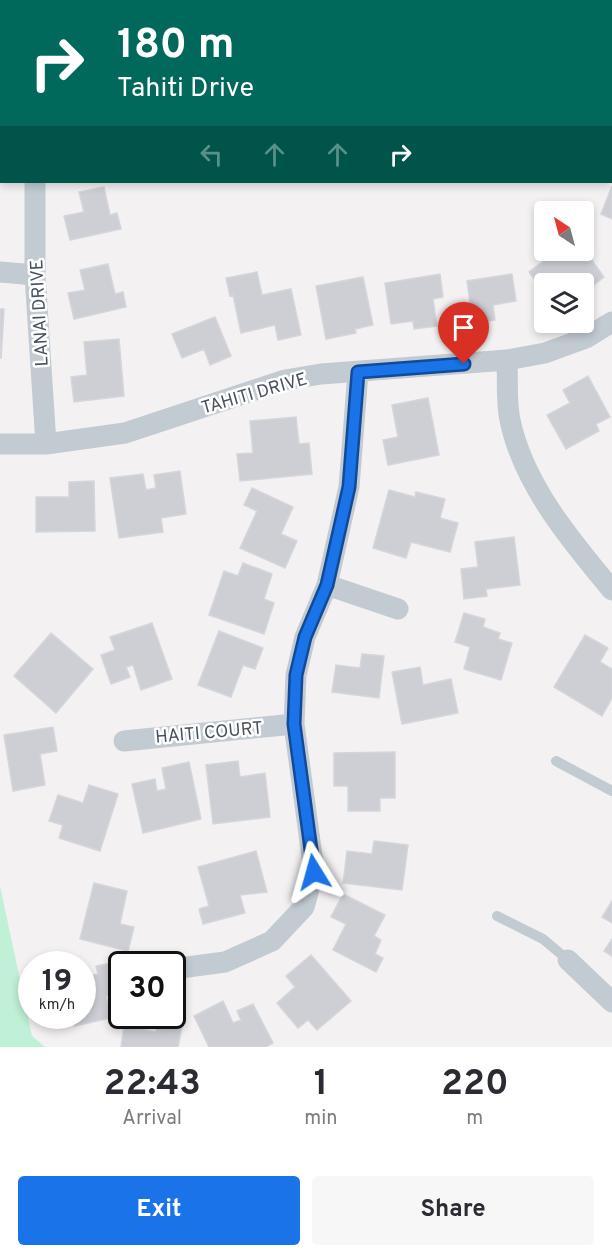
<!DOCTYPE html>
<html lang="en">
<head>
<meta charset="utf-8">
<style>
	body { margin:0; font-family:Overpass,sans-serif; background:#f7f7f7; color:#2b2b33; height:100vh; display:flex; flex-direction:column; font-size:22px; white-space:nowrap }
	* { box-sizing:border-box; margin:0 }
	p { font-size:20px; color:#7c7c81 }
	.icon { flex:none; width:33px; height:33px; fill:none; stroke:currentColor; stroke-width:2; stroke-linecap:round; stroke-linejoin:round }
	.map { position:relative; height:1047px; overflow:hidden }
	.details { display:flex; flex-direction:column; background:#fff; flex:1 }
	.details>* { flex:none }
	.hud { position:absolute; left:0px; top:0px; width:612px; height:183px; box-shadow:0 3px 9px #0003; background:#00695c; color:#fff; overflow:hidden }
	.needle { width:39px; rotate:324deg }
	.buttons { position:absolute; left:534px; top:201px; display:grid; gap:12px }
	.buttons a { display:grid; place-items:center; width:60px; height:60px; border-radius:6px; background:#fff; box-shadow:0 3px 9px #0003; font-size:30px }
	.speed { position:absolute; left:18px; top:951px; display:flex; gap:12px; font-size:30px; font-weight:700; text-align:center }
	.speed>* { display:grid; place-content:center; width:78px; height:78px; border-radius:50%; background:#fff; box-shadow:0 3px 9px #0003; line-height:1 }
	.speed small { font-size:15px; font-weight:400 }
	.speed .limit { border:3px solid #111; border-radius:9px; background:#fff; color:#111 }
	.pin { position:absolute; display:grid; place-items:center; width:51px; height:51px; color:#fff; margin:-62px -26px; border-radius:50% 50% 50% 0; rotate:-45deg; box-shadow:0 0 6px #0007 }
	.pin .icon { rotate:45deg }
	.me { position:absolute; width:66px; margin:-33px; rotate:352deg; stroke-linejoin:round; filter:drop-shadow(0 0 4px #0008) }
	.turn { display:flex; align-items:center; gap:21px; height:126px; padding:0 18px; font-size:27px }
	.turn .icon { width:78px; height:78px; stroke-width:2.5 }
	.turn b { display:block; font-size:42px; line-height:51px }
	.lanes { display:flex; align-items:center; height:57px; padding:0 18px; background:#0003; justify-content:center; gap:30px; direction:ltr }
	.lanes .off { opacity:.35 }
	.eta { display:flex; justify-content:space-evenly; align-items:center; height:102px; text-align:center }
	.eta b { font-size:36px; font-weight:700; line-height:42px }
	.action { display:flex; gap:12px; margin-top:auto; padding:12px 18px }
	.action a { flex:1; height:69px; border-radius:6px; background:#1a73e8; color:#fff; font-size:24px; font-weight:700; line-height:69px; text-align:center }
	.action a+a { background:#f7f7f7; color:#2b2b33 }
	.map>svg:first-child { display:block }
	.green { fill:#c0f0d6 }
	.building { fill:#cdcfd5; stroke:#d5d6dc; stroke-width:1.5 }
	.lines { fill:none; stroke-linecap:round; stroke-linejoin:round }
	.service { stroke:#c2cad2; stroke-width:10 }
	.minor { stroke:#c2cad2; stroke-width:21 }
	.route-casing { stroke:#114b97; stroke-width:15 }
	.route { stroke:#1a73e8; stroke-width:10 }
	.labels { text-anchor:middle; stroke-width:5; stroke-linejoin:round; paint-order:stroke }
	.street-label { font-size:18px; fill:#48525e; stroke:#fff }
</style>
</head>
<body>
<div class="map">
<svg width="612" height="1047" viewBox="0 0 612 1047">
	<rect width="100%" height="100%" fill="#f3f1f1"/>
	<path class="green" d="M0,886l32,150 13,11h-45z"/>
	<path class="building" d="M2,10v45l-2,2v-45z
		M612,10v55l-2,-54z
		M612,186v33l-11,-5z
		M104,187l6,28 7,-2 4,16 -51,11 -6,-24 20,-4 -5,-20z
		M584,249l20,28 -18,14 -2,-7 -8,-5 -7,5h-25v9l-15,-21 29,-22z
		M108,264l7,30 8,-2 3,15 -52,12 -6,-26 17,-3 -5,-20z
		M257,272l5,23 29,-6 10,46 -23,5 -3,-15 -34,8 -8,-38 -3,1 -4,-18z
		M440,274l3,23 -10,2 4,27 -23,3 -1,-8 -22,3 -6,-41z
		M512,274l4,27 -23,4 2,15 -22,4 -6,-43z
		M363,277l10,48 -18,4 1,4 -30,6 -10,-53z
		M0,309h4l-3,49h-1z
		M215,317l16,39 -21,9 -6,-16 -22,9 -10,-24z
		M119,339l5,57 -50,6 -3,-25 16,-2 -3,-33z
		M588,376l22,41 -14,7 3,7 -33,18 -19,-34 23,-12 -7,-13z
		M428,398l11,57 -51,10 -5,-25 15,-3 -6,-32z
		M296,417l3,27 10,-1 3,31 -72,7 -3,-27 16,-1 -3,-32z
		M180,471l6,43 -25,4 2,14 -44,6 -9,-60 33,-4 3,16 10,-2 -2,-13z
		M94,481l1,50 -59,1v-35h33v-15z
		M252,488l41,19 -12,27 16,7 -12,27 -45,-20 17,-37 -13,-6z
		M389,490l26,7 1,-5 29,7 -5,19 18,5 -8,29 -39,-10 -5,16 -33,-10z
		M514,537l6,48 -34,4 1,7 -23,3 -3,-30 17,-2 -3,-25z
		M243,563l29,11 -8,25 10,4 -10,31 -55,-19 15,-44 14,5z
		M464,613l21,6 -2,8 17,6 -2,6 14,4 -11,37 -37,-11 6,-22 -15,-5z
		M152,623l20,56 -31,11 -8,-25 -7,2 4,10 -19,7 -10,-29 14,-5 -5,-13z
		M219,631l44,17 -8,21 -12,-4 -12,32 -33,-12z
		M51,633l42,36 -37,44 -42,-37z
		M585,635l23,13 -8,14 12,7v29l-10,18 -48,-29z
		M362,654l22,2 -5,42 -47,-6 4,-27 24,3z
		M420,667l3,18 28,-6 7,34 -56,11 -10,-52z
		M53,727l4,24 -17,3 5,31 -32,6 -9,-56z
		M395,752v46h-15v13h-32v-25h-14v-33z
		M238,761l2,16 25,-4 5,44 -57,7 -7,-59z
		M189,762l12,57 -58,14 -11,-49 23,-5 2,12 9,-2 -4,-21z
		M89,785l29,9 -18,57 -41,-13 4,-13 -14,-4 9,-26 25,8z
		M374,841l34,4 -6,45 -59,-7 4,-32 25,3z
		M256,851l11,41 -27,3 5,18 -42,11 -4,-15 10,-3 -11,-39z
		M94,883l33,8 -7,33 14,3 -6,24 -48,-12z
		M343,894l42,21 -11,21 7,4 -6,14 8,4 -7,14 -43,-22 13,-26 -15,-7z
		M612,901v22l-10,-6z
		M612,939v17l-8,-5z
		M311,955l40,46 -34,29 -9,-10 -10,8 -21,-25 18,-16 -9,-11z
		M117,962l5,30 -16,4 5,22 -37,8 -2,-10h10v-39l16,-3 -2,-8z
		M223,1001l10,22 8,-3 -4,-9 16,-7 20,39 -7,4h-57l-15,-31z
		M159,1017l24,4 -5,26h-57l3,-21 32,6z"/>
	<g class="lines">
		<path class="service" d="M556,761l56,30
			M497,916l46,23 25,21"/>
		<path class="minor" d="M228,0l5,2
			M139,2l3,-2
			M35,182v93l11,169
			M0,272l35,3
			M507,360c1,20 -1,42 3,60 13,64 61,121 102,170
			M0,444h46l79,-11 160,-53 36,-6 186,-14 38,-7 41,-15 26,-16
			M327,585l71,24
			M124,741l170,-17
			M568,960l44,42
			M180,968l45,-6 47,-21 32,-34 10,-36 -20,-147 2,-49 9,-38 22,-52 22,-98 9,-115"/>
	</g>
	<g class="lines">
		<g class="route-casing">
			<path id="route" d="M314,872l-20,-148 2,-49 9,-38 22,-52 22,-98 9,-115 106,-8"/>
		</g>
		<use href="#route" class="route"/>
	</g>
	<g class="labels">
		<g class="street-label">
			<text transform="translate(39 313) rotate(-93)" y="6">LANAI DRIVE</text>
			<text transform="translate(254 393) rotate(-16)" y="6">TAHITI DRIVE</text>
			<text transform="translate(209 732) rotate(-5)" y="6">HAITI COURT</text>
		</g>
	</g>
</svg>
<div class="buttons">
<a><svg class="needle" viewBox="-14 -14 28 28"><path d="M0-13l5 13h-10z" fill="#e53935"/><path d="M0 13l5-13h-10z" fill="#7c7c81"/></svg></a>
<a><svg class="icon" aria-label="layers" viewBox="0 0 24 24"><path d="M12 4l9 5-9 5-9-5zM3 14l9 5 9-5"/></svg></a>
</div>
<div class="speed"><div>19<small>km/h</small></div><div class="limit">30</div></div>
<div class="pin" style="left:464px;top:364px;background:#d93025"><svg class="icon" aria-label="arrive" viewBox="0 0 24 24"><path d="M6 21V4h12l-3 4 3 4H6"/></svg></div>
<svg class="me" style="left:314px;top:872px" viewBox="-20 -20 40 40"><path d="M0-17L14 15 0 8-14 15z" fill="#1a73e8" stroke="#fff" stroke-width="4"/></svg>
<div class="hud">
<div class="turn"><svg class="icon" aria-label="right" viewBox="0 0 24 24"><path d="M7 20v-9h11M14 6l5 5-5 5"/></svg><div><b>180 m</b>Tahiti Drive</div></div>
<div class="lanes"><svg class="icon off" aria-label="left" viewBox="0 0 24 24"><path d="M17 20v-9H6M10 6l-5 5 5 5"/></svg><svg class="icon off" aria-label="ahead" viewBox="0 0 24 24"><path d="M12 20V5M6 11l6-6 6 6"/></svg><svg class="icon off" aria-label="ahead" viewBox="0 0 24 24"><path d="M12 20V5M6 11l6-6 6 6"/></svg><svg class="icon" aria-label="right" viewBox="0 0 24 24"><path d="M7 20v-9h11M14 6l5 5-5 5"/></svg></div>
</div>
</div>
<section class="details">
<div class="eta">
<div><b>22:43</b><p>Arrival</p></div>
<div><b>1</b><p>min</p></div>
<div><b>220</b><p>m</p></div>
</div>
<div class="action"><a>Exit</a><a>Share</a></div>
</section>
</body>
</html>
